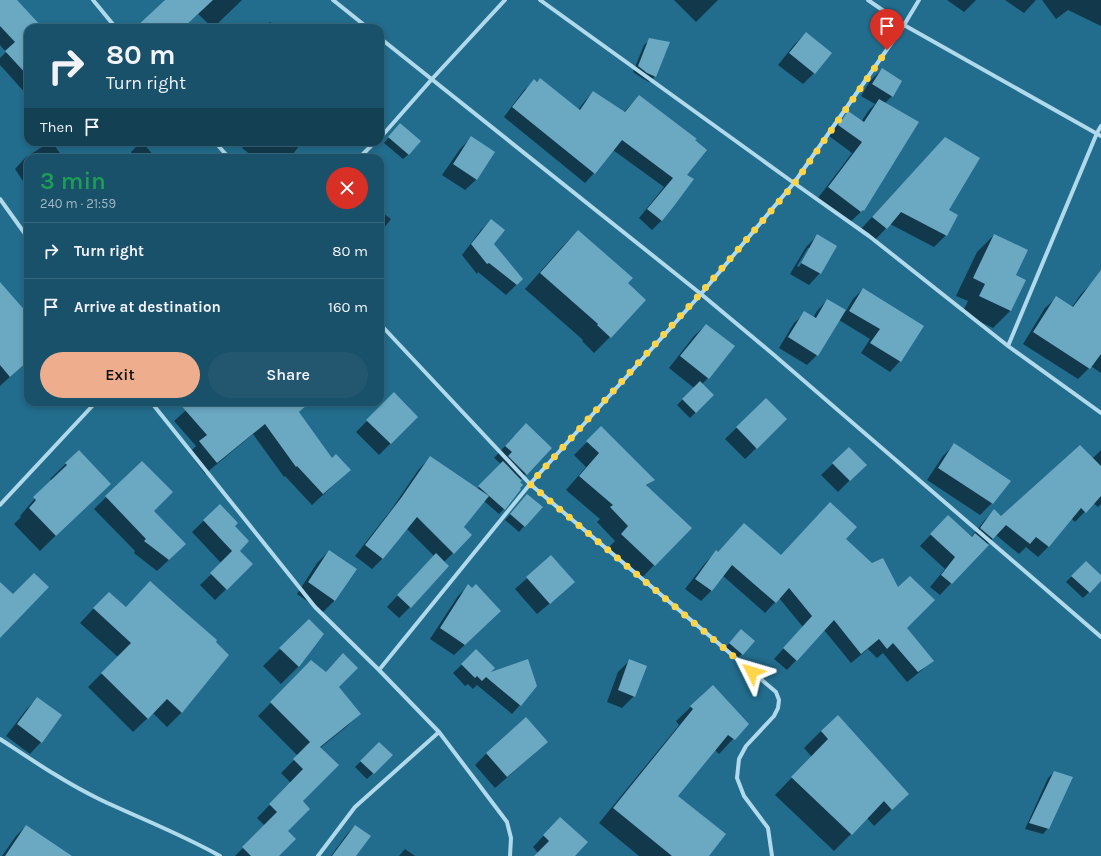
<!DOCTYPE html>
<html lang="en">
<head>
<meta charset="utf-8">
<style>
	body { margin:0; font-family:Karla,sans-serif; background:#235770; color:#f1f3f6; height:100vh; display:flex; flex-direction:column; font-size:15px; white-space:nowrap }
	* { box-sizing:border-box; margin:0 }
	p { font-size:13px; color:#9fb5c1 }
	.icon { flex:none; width:22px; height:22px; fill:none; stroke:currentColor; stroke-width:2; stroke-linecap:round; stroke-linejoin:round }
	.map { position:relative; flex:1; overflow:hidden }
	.panel { position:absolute; left:24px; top:154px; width:360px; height:252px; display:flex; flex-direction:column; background:#1a516a; border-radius:12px; box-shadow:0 2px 6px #0003,0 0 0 1px #38687e }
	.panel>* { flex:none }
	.guide { position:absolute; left:24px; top:24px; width:360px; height:122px; border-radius:12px; box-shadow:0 2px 6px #0003,0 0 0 1px #38687e; background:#1a516a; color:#f1f3f6; overflow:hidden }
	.pin { position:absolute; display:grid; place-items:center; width:34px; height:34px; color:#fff; margin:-41px -17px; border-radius:50% 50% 50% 0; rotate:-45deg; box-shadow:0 0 4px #0007 }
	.pin .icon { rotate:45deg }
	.me { position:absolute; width:44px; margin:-22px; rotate:310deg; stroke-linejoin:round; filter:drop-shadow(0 0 3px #0008) }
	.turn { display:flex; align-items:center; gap:14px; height:84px; padding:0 16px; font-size:18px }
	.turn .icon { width:52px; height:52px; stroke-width:2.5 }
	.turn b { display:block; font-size:28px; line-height:34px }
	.then { display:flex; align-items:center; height:38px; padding:0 16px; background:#0003; gap:8px; font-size:15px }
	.round { display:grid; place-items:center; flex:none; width:42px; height:42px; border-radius:21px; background:#235770 }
	.head { display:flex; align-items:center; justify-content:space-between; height:68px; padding:0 16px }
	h1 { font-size:24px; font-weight:600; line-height:30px; color:#1e9e55 }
	.button { display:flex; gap:8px; margin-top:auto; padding:8px 16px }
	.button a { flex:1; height:46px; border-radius:24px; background:#eead8d; color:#111; font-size:16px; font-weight:600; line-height:46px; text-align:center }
	.button a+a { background:#235770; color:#f1f3f6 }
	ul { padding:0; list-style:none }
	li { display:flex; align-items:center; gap:12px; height:56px; padding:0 16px; border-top:1px solid #38687e }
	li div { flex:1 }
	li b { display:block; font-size:15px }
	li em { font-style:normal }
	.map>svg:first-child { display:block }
	.shadow { fill:#0007; fill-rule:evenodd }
	.building { fill:#6ba8c2 }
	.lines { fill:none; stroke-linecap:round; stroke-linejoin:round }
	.street { stroke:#b0daeb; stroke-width:4 }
	.route { stroke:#ffd54a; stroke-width:7; stroke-dasharray:0 12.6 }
</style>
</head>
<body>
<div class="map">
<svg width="1101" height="856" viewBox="0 0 1101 856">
	<rect width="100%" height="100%" fill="#226c8d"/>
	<path class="shadow" d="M0,0h16l26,28h-14v68l-28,-31v-7l6,-6 -6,-7z
		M164,0h78l-29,28 -15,-14 -16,14h-45l28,-27z
		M674,0h44l-22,22z
		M947,0h29l-12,12z
		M1005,0h31l-12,13z
		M1042,0h59v26l-33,-16 -12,9z
		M270,22l9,6h-15z
		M806,33l8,40 -11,11 -25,-19 16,-20z
		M650,40l5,36 -6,6 -7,-4 -9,-6 11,-27z
		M882,69l10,27 -7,7 32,19 -54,88 -13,12 -32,-24 34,-45 -23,-17 9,-13 10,-11 13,10 8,-12 6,-6 -14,-8 9,-15z
		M540,79l38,31 6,-8 9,-10 30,21 16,-17 47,79 -24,45 -10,10 -13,-12 25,-31 -51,-37 -19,23 -9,10 -81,-66 20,-27 10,-9 2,1z
		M28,98v7l-3,-4z
		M395,130l14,24 -6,5 -19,-16z
		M471,138l6,41 -12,11 -23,-15 18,-26z
		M945,138l3,73 -2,24 -12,12 -44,-23 -15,16 -14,-11z
		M50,142h2l10,14 -2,2h-32v24l-3,2 -10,-15 11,-12z
		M141,142h1l14,16h-23l-2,-6z
		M247,142h55l-12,16h-35l-13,-10z
		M380,211l11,8 -11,14z
		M491,220l1,24 30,35 -16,16 -28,-23 -1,2 -15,-19 19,-25z
		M578,231l49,52 -17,54 -16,16 -12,-12 1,-1 -58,-51 37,-42z
		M994,235l21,40 10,5 -15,31 -17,17 -31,-15 6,-12 -12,-5 21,-44z
		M817,236l3,37 -11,12 -19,-11 16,-27zM808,248h3l-12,19 -2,-1z
		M28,240v7l-3,-4z
		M1092,283l9,7v83l-10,-7 -13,13 -55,-35 22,-36 11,-10 16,9 9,-13z
		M0,284l28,39v37l-28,26z
		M863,289l37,72 -10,11 -29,-19 9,-14 -31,-19 -22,35 -10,10 -28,-17 15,-25 11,-10 8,5 4,-7 10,-11 19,11 7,-12z
		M706,325l2,53 -6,6 11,11 -23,23 -13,-13 17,-17 -25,-20 25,-32z
		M394,394l23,23 -38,38 -23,-23z
		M766,399l20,20 -41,40 -20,-20z
		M195,402h116l-13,11 34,46 18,11 -38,35 -27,-29 -1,1 -31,-43 -48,40 -16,-21 7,-7 -22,-25z
		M601,428l52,52 -7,6 8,79 -13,14 -33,-31 7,-7 -18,-19 3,-3 -34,-29 20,-23 -12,-12z
		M514,436l37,12 -31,32 -16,29 -5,5 -15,-13 -22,26 9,8 -27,27 -34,45 -11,11 -12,-11 47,-51 -28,-28 -23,30 -11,11 -17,-13 36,-46 28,-41 11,-11 47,31 24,-25 -7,-6z
		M954,445l38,58 -12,12 -53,-35 16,-24z
		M849,448l16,17 -27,27 -17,-17z
		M1101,450v54l-3,3 -5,-4 -18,19 -4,-4 -23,29 -10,10 -12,-10 -7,7 -23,-19 -56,60 -10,-8 15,-18 -25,-23 17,-18 34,9 13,-16 10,-10 7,6 91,-58z
		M79,451l14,48 -53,52 -26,-27 7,-7 -1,-1 17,-20 15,-15 -2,-2z
		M142,462l11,49 20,45 -16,15 -23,-18 1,-2 -41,-42z
		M527,495l14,12 -22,25 -14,-12z
		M220,505l13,22 6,24 13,13 -37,36 -15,-15 22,-21 -30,-32z
		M845,539l61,89 26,32 -10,10 -15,12 -24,-29 -6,5 -9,-9 -17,14 -27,-33 -37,40 -13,-11 29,-32 -24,-29 -14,15 -43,-38 -11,16 -10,10 -16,-12 21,-27 10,-10 2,1 63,3z
		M329,551l6,49 -12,12 -26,-18 20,-31z
		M551,557l11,36 -25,21 -22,-25z
		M1086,562l15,14v4l-18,18 -17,-16z
		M468,586l22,35 -36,34 -24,-16 28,-43z
		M95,607l30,1 90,34 13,13 -47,58 -14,14 -14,-14 -20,19 -45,-45 30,-30 -38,-34z
		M309,620l14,14 -25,33 -17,17 -18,-18z
		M736,636l18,5 -18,19 -12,-11z
		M476,651l12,23 32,31 -8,9 -35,-29 -4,4 -5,-5 -3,2 -12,-13z
		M630,660l4,36 -12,12 -15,-6 11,-30z
		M311,662l14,11 13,14 22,27 -14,13 -26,21 -19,53 -15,30 -8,25h-43l30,-30 -8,-8 34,-35 -10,-10 17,-17 -40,-40z
		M713,686l34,38 -28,30 -4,-4 -39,47 32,59h-69l-40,-33 80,-98 -3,-4z
		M37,698l4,44 -11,12 -24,-18 20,-26z
		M821,731l87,63 -34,32 -7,-8 -33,33 -59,-56 37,-38 -8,-9z
		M379,743l13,12 -25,24 -12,-12z
		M487,753h48l-40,35 -20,-23z
		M1054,772l-6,56 -5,6 -18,-5 23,-51z
		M26,826l13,30h-37l14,-20z
		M355,826v30h-24l16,-22z
		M549,830l25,26h-39l3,-3 -5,-6z
		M405,849l10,7h-16z"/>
	<path class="building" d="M0,0h17l26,28h-15v48l-23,-25 10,-9 -15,-16z
		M165,0h48l-30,28h-48z
		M806,32l26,21 -17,21 -26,-21z
		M649,38l21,4 -14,35 -9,-4 -9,-7z
		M882,68l20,13 -9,16 -21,-13z
		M540,78l40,32 13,-19 32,21 14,-17 58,44 -2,1 12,10 -20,25 7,4 -20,27 -12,15 -15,-12 26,-31 -51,-38 -27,34 -83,-67 22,-28 3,3z
		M879,99l40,23 -55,89 -1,-1 -2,2 -33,-25 34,-45 -24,-17 10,-14 16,11z
		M400,123l21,18 -12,14 -21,-18z
		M471,136l24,16 -18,28 -24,-16z
		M945,137l35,21 -31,52 9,5 -11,21 -46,-24 -14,17 -15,-12z
		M491,219l14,11 -11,14 29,35 -6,6 -28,-22 -2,1 -16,-20z
		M578,230l55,48 -5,5 18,17 -35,38 -14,-13 1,-1 -58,-51z
		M817,234l20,12 -16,28 -20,-11z
		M994,234l34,16 -12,25 10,5 -15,31 -32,-15 6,-12 -12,-6z
		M1101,270v84l-11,15 -57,-37 23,-36 17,11z
		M0,282l28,32v47l-18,16 -10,-12z
		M863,288l61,38 -23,36 -31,-19 10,-14 -31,-18z
		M827,299l19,11 -28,46 -30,-19 16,-26 12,7z
		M706,324l29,22 -26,33 -29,-23z
		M700,381l14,14 -18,18 -14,-14z
		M394,392l24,25 -27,27 -25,-24z
		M766,398l21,21 -30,30 -21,-22z
		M178,402h133l-12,10 33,46 4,-4 15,16 -28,24 -26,-28 -1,1 -31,-43 -48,39 -18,-22 8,-6z
		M526,423l26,25 -25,27 -19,-19 4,-4 -7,-6z
		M601,426l54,54 -9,5 46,43 -37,38 -34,-32 7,-8 -18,-19 3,-2 -34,-29 20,-23 -13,-12z
		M954,443l57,38 -18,23 -55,-36z
		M1080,445l21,21v30l-15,17 -5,-5 -32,39 -13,-10 -6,7 -24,-19 -13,14 -13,-11 14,-19 7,7z
		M849,447l18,18 -17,16 -18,-18z
		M79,450l32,34 -55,52 -27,-28 7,-8 -3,-3 34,-32 -2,-2z
		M430,456l59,40 -25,31 8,8 -18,19 -37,-37 -34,42 -18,-14 36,-47z
		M142,461l31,31 -19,19 32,33 -17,16 -25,-19 2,-2 -41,-43z
		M503,461l19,20 -2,1 3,3 -3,3 1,1 -16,21 -27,-24z
		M527,494l16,13 -18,20 -15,-13z
		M830,502l27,25 -11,12 26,24 11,-5 15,29 12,-11 25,24 -28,28 27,33 -16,11 -25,-29 -6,6 -8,-10 -18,15 -27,-34 -37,41 -14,-13 29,-32 -23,-28 -13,15 -44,-38 -20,26 -17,-12 21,-29 2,2 26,-29 37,32z
		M220,504l18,19 -3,3 14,15 -9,10 13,13 -26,26 -17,-17 22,-22 -29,-31z
		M948,515l24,22 3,-4 14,12 -37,39 -11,-9 14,-18 -25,-23z
		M329,550l28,19 -22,32 -27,-19z
		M436,553l13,13 -38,42 -14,-13z
		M551,555l24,27 -25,22 -24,-27z
		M1086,561l15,14v6l-11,12 -19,-17z
		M34,573l15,14 -49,51v-56l13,12z
		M150,581l29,26 38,33 -1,2 13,13 -47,58 -15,-14 -19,20 -47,-46 30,-30 -38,-35 16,-16 17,15z
		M468,584l4,4 4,-4 25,27 -36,34 -25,-17z
		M309,619l15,15 -25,33 -20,-19z
		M741,629l14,12 -12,14 -14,-12z
		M476,649l19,19 -4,4 37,-13 9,27 -16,20 -35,-29 -4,4 -5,-5 -2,2 -14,-14z
		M343,653l15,15 -19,19 22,27 -41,33 19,18 -36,36 7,8 -22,22 8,8 -17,17h-28l-9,-9 35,-35 -8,-8 34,-35 -10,-10 17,-17 -40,-40 41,-42 15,12z
		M629,659l18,7 -12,31 -17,-7z
		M713,685l36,39 -14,16 -7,-5 -50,61 48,38 -17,22h-37l-59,-48 80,-99 -3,-3z
		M37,697l25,18 -20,28 -25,-19z
		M838,715l71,79 -17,16 -8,-9 -32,34 -61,-58 37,-38 -7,-8z
		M526,717l22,25 -41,35 -21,-24z
		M379,742l14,13 -19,19 -14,-13z
		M1054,771l19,6 -24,52 -20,-6z
		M560,817l28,25 -13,14h-41l15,-15 -6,-6z
		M26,825l46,31h-67z
		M355,825l16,11 -15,20h-24z"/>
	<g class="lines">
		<path class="street" d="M93,0l23,28
			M333,0l35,28
			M540,0l254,183 75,53 139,110 93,67
			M868,0l36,25 197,111
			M380,38l321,256 73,61 327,282
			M380,138l52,-59 73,-79
			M215,142l14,16
			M359,158l16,-16
			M0,199l28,39
			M380,324l150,160 246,208 3,8 -1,8 -4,8 -28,30 -7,13 -2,19 7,18 24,32 4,28
			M1008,346l89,-213 4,-7
			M151,402l164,205 64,63 60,62 68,90 4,16 -1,18
			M0,505l96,-103
			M379,670l151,-186 171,-190 93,-111 110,-158 15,-25
			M0,739c32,21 64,43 99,60 40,19 82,35 121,57
			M318,856l37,-49 84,-75"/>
	</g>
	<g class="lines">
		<path class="route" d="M752,672l-222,-188 170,-190 94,-110 93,-134"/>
	</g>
</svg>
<div class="pin" style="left:887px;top:50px;background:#d93025"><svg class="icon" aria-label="arrive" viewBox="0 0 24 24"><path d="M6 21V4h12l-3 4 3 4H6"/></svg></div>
<svg class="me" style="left:752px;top:672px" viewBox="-20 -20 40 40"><path d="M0-17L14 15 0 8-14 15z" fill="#ffd54a" stroke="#fff" stroke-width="4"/></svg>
<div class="guide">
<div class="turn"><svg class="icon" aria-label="right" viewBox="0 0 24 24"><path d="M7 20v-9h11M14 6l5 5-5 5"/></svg><div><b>80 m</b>Turn right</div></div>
<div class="then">Then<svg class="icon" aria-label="arrive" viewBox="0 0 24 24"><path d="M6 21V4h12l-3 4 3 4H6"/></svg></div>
</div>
<section class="panel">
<div class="head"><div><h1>3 min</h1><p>240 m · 21:59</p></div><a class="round" style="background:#d93025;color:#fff"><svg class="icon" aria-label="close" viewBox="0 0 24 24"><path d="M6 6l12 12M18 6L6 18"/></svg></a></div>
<ul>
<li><svg class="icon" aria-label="right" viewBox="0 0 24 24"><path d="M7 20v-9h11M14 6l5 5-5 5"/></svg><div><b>Turn right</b></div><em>80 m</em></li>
<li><svg class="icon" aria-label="arrive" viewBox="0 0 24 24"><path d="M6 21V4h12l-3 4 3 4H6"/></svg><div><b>Arrive at destination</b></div><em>160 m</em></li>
</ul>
<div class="button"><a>Exit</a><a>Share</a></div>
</section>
</div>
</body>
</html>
